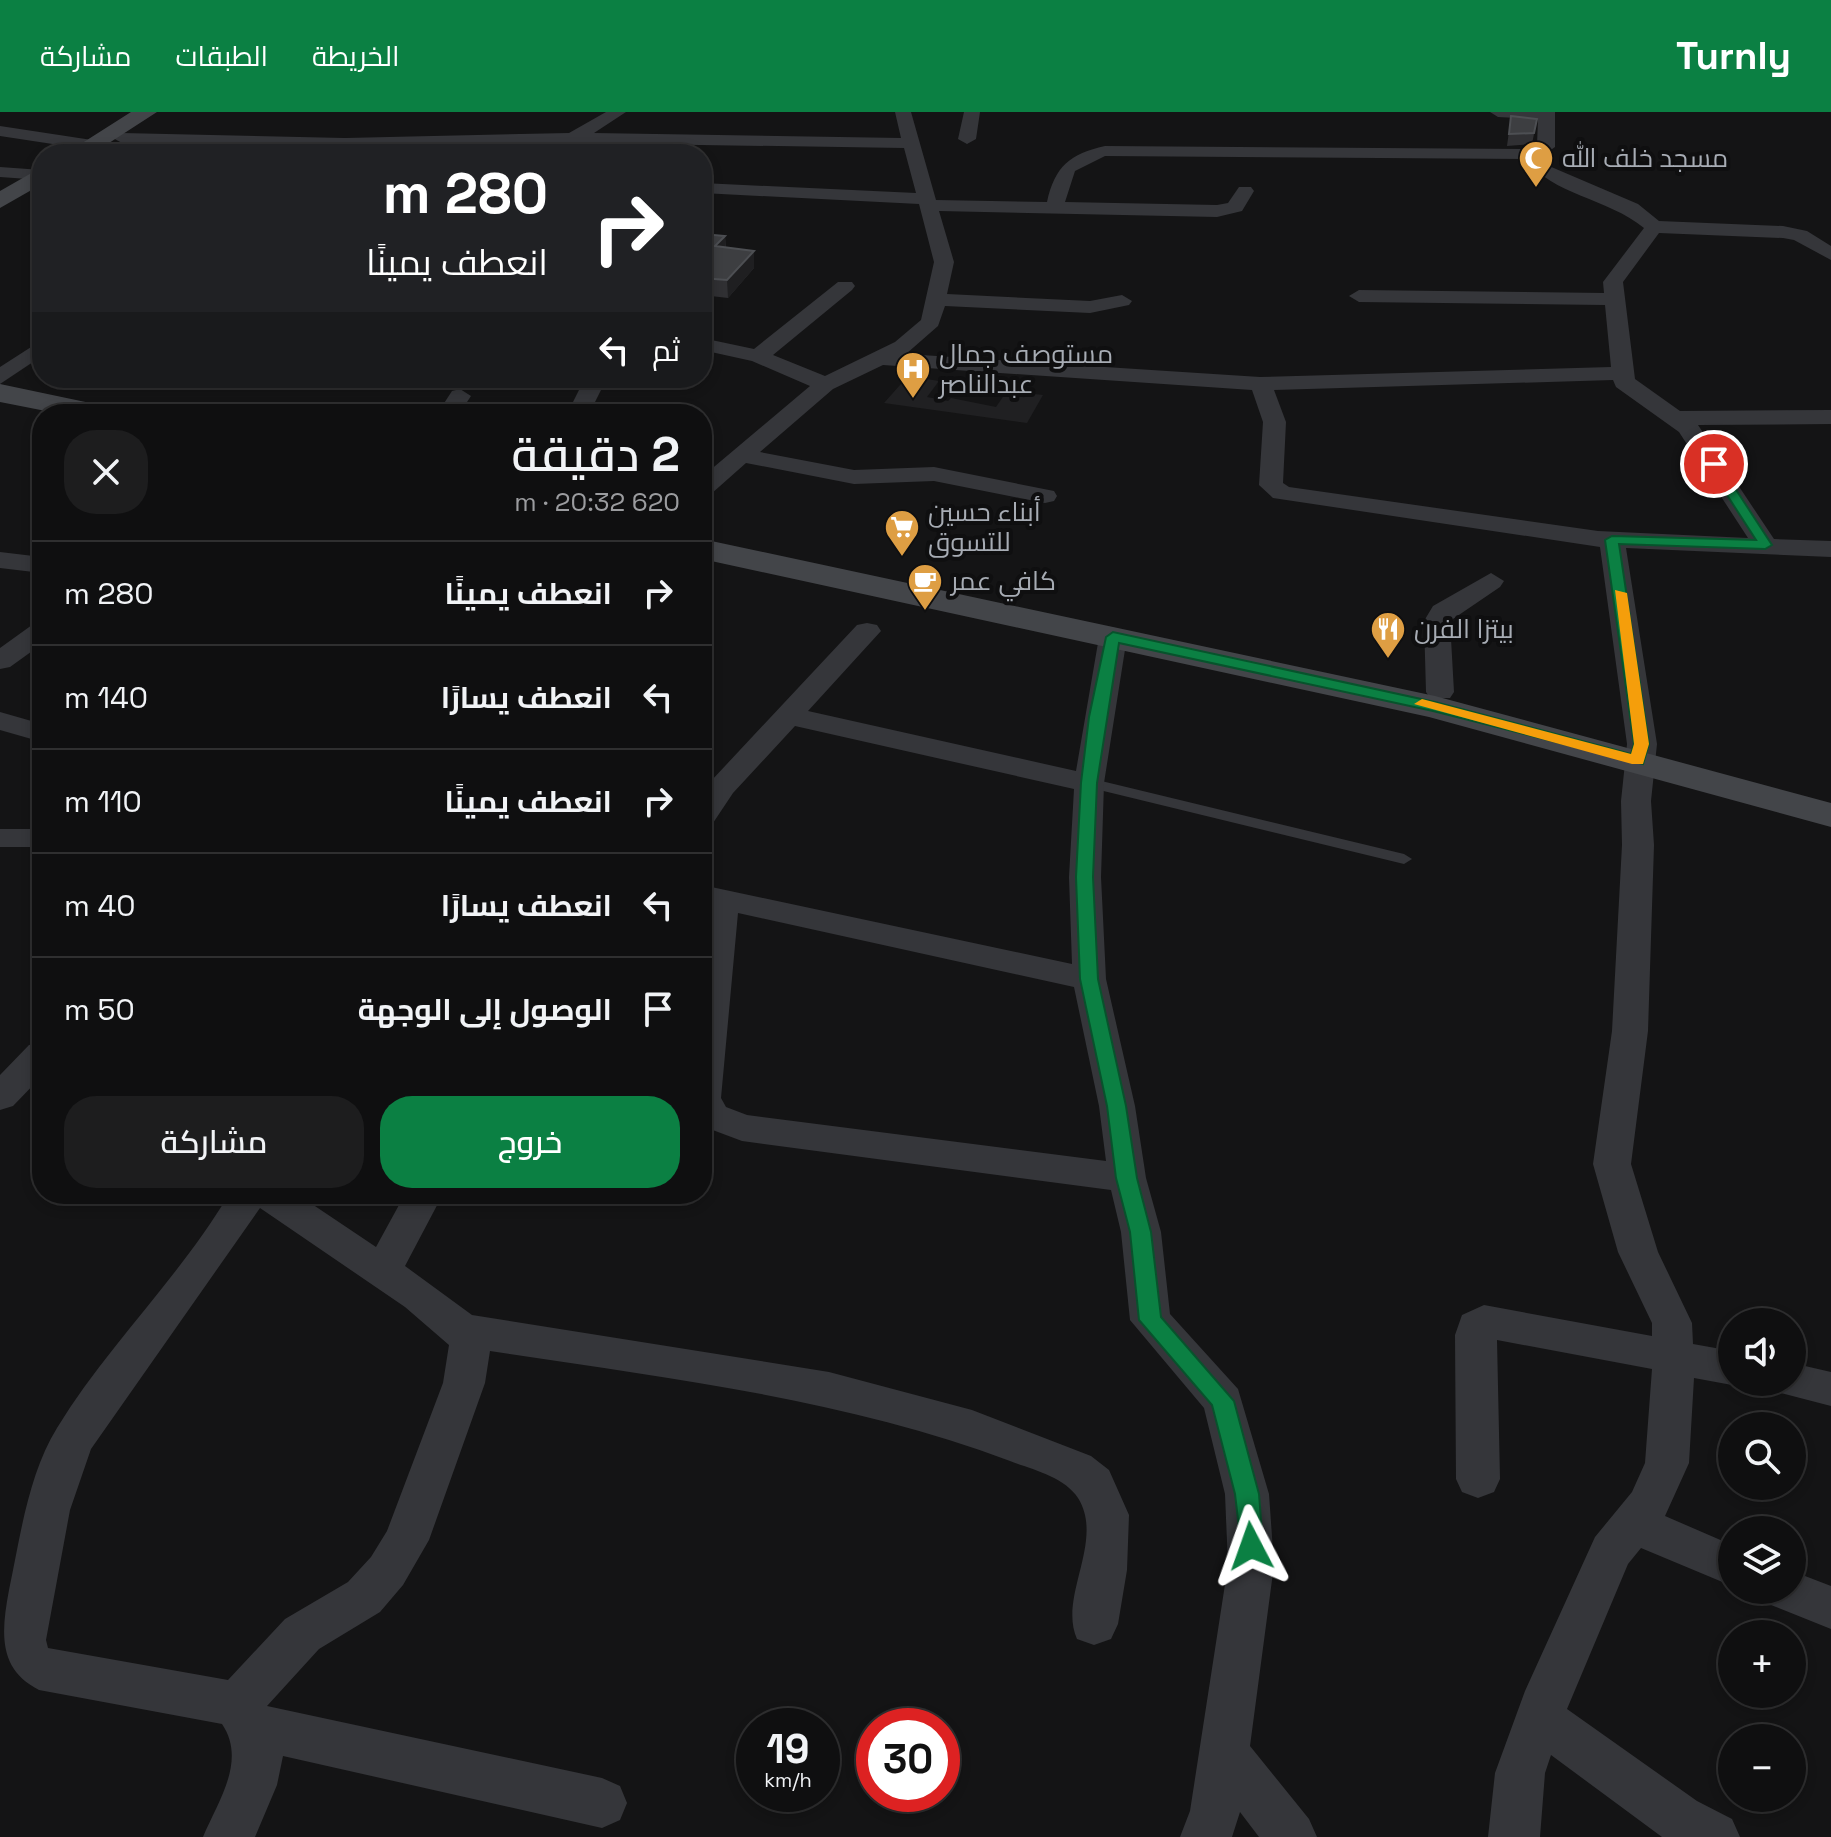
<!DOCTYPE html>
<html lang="ar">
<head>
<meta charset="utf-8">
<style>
	body { margin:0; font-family:"Space Grotesk",Cairo,sans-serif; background:#1d1d1e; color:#f1f3f6; direction:rtl; height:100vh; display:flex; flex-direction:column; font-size:30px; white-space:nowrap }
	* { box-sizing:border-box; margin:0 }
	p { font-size:26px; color:#9b9c9f }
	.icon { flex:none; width:44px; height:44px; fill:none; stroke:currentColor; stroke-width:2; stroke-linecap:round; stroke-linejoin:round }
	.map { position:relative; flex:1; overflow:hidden; direction:ltr }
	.sheet { position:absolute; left:32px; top:292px; width:680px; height:800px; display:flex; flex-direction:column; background:#0f0f10; border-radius:32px; box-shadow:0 4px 12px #0003,0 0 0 2px #2f2f30; direction:rtl }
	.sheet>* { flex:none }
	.guide { position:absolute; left:32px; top:32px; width:680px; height:244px; border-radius:32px; box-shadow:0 4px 12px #0003,0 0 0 2px #2f2f30; direction:rtl; background:#202124; color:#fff; overflow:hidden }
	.tools { position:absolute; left:1718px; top:1196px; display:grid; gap:16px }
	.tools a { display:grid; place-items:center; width:88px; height:88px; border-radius:50%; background:#0f0f10; box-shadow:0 4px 12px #0003,0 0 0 2px #2f2f30; font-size:40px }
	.speed { position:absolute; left:736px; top:1596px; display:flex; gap:16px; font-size:40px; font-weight:700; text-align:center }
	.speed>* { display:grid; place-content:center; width:104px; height:104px; border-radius:50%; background:#0f0f10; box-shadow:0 4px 12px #0003,0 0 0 2px #2f2f30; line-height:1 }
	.speed small { font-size:20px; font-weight:400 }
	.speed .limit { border:12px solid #d22; background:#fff; color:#111 }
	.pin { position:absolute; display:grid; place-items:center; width:68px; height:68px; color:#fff; margin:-34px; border:4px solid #fff; border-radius:50%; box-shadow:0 2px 8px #0007 }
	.me { position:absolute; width:88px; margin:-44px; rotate:356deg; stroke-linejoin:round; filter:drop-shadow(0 0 6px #0008) }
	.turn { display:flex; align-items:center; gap:28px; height:168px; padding:0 32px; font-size:36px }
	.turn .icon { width:104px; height:104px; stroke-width:2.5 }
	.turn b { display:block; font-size:56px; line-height:68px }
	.then { display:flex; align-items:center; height:76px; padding:0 32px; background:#0003; gap:16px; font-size:30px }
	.round { display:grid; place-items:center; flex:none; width:84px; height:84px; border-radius:32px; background:#1d1d1e }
	.overview { display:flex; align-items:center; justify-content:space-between; height:136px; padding:0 32px }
	h1 { font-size:48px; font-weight:600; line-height:60px }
	.cta { display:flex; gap:16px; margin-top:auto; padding:16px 32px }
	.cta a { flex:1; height:92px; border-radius:32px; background:#0b8043; color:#fff; font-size:32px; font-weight:600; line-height:92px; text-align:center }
	.cta a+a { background:#1d1d1e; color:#f1f3f6 }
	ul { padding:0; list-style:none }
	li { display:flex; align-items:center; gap:24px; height:104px; padding:0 32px; border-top:2px solid #2f2f30 }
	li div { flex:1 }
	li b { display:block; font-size:30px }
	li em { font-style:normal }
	header { display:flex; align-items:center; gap:48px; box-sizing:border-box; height:112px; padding:0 40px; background:#0b8043; color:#fff }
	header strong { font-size:38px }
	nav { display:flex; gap:44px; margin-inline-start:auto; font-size:28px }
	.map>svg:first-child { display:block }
	.built { fill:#202022 }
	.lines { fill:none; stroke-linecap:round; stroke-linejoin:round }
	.lane { fill:#35363a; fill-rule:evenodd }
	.street { fill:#35363a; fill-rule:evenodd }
	.secondary { fill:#434549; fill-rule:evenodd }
	.wall { fill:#303033 }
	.shaded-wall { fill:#1f1f21 }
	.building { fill:#3d3e41; stroke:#4d4f53; stroke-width:2 }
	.route { fill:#0b8043; stroke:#07532c; stroke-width:2 }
	.slow { fill:#f59e0b }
	.labels { text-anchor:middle; stroke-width:8; stroke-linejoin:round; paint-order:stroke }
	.far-poi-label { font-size:26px; fill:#a7acb4; stroke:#0f0f10; text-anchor:start }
</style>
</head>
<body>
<header>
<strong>Turnly</strong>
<nav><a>الخريطة</a><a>الطبقات</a><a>مشاركة</a></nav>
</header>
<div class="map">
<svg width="1831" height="1725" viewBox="0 0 1831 1725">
	<rect width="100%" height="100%" fill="#141415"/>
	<path class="built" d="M908,264l31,5 -12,16 21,4 3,-3 45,9 11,-16 36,4 -16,28 -143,-20z"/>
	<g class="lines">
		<path class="lane" d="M1089,666l315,76 8,5 -8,5 -321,-78 -2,-3z"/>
		<path class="street" d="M606,0h20l-32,21 307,5 -6,-26h16l25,88 111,2c8,-36 23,-48 58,-56l424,3 8,-4 1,-26 -40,-2 -8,-5h65v35l-13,9 7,10 89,38 21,17 124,5 24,5 24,15v14l-37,-20 -11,-2 -124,-5 -36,49 12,97 45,32 151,-1v14l-133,1 76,114 57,2v16l-205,-9 31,196 -6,57 3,44 -6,186 -17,133 27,88 34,71 1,21 39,7v31h9l-9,3 -38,-7 -5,85 -24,53 67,29v41l-91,-38 -13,16 -61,145 130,92 35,18 8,18h-78l-111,-82 -6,18 -5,64h-52l7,-64 30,-82 70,-154 37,-45 13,-29 7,-94 -155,-29 3,139 -6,13 -16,6 -16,-6 -6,-13 -1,-144 7,-20 22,-10 168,31v-13l-34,-71 -25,-88 19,-133 10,-186 -1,-44 6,-57 -27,-197 -327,-49 -14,-13 4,-63 -11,-32 -369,-25 -50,24 -73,63 94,18 80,-3 120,24 3,5 -3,5 -9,2 -111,-22 -80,3 -108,-21 -35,31 -9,2v-19l108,-91 -58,-25 -50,-11v-12l52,11 84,-67h14l3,4 -3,4 -79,65 52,21 70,-34 26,-22 13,-58 -15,-58 -217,-11v-10l214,10 -12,-45 -331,-5 -228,5 -223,-5 -9,-5 9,-5 223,5 224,-5zM1105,44l422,3c24,36 81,39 117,69l-41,54 1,11 -245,-3 -10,6 10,6 246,3 6,62 -351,10 -354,-23 32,-28 7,-20 145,7 39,-8 3,-4 -10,-6 -32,6 -143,-7 7,-32 -15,-51 278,6 25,-6 12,-20 -3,-4h-12l-11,16 -11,2 -152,-3 10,-31zM1613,268l3,7 63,45 69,106 -150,-7 -309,-44 -6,-4 3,-61 -12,-32z
			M964,0h16l-4,27 -9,5 -9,-5z
			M0,14l92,14 9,5 -9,5 -92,-14z
			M0,55l42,3v10l-42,-3z
			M42,228v16l-42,28v-17z
			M585,266h22l-18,36h-22z
			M460,277l11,7 -12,18h-22l15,-23z
			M0,440l42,5v16l-42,-5z
			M1491,461l13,8 -4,6 -50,34 4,71 -4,6h-20l-4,-6 -2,-71 9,-15z
			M42,511v21l-32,23 -10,2v-21l32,-23z
			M867,511l10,2 4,6 -73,80 268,60 23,-134 4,-6h20l4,6 -23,146 -3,94 5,102 29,127 11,72 15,54 9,82 68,75 31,105 5,71 -24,181 59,73 8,18h-58l-19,-25 -8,25h-52l10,-26 38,-246 -3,-71 -21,-86 -74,-88 -9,-88 -10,-42 -369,-49 -40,-15v-183l4,-37 -4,-1v-20l370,79 -3,-87 5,-88 -279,-63 -62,67 -20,30 -11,2v-31l9,-13 146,-156zM738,801l336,74 25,119 7,55 -359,-46 -21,-8 -5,-9z
			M0,600l42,12v18l-42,-12z
			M0,717h42v18h-42z
			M42,930v34l-29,30 -13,4v-35l29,-30z
			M229,1082h68l79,53 29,-53h38l-38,72 67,49 357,57 143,38 119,46 18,14 20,45 -2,55 -9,54 -7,15 -17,6 -17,-6c-19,-42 28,-98 1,-141 -13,-21 -47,-29 -68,-37 -167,-63 -345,-83 -520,-110l-5,32 -56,157 -26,45 -23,27 -61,37 -52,57 335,72 18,8 7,17 -7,17 -18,8 -319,-72 -6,29 -22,52h-52c15,-36 44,-76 19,-113l-183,-34c-39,-20 -39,-53 -30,-100 11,-52 19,-115 48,-162 50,-82 123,-151 172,-234zM260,1096l145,99 44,38 -6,38 -56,148 -16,26 -23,25 -63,37 -57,61 -180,-32 -2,-8 24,-130 21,-61z
			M1792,1251l39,9v34l-54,-14 -5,-10h20z
			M1792,1459l39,15v43l-60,-24 -7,-15h28z"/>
		<path class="secondary" d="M131,0h26l-65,42h-27z
			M42,55v17l-42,24v-17z
			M0,272l114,24 5,6h-58l-61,-12z
			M702,427l733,157 396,107v24l-402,-110 -727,-158z"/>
	</g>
	<path class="wall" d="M1511,4l26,3 -5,25 -25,2z
		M702,122l23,2 1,12 28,3v17l-26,30 -26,-3z"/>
	<path class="shaded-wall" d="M725,124l1,17 -11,-7z
		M754,139v17l-26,30 -1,-18z"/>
	<path class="building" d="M1511,4l26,3 -3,14 -25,1z
		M702,122l23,2 -10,10 39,5 -27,29 -25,-2z"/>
	<path class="route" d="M1714,349l4,1 54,83 -7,4 -146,-5 30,200 -6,20 -210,-53 -314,-68 -22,140 -4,94 5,102 28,127 11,72 14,54 10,85 73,84 25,93 4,52 -4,7 -8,3 -9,-3 -7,-59 -23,-89 -73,-85 -9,-88 -14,-54 -9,-72 -27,-127 -4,-102 5,-94 8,-66 17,-80 7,-5 322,70 196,52 3,-10 -29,-204 7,-4 144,4 -49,-76z"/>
	<path class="slow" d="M1615,478l12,3 22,151 -6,20h-11l-218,-60 8,-5 209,55 3,-10z"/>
	<defs>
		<g id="mosque-pin" transform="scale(1.8)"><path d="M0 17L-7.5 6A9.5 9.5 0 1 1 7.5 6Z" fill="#de9e43" stroke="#0f0f10"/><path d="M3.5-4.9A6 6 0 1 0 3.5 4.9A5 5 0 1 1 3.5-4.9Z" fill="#fff"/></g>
		<g id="hospital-pin" transform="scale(1.8)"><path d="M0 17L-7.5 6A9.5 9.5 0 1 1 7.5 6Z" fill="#de9e43" stroke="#0f0f10"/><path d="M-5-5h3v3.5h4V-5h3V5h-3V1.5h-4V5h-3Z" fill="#fff"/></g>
		<g id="supermarket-pin" transform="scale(1.8)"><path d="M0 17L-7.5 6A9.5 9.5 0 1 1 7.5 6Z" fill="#de9e43" stroke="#0f0f10"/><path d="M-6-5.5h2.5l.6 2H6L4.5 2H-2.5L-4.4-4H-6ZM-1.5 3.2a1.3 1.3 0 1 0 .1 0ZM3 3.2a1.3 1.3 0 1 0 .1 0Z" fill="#fff"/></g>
		<g id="cafe-pin" transform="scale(1.8)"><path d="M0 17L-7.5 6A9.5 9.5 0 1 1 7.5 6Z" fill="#de9e43" stroke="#0f0f10"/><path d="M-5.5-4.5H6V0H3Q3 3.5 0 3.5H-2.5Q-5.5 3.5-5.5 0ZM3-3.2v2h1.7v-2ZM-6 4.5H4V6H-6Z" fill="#fff"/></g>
		<g id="restaurant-pin" transform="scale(1.8)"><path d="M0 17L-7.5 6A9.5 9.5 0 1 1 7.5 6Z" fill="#de9e43" stroke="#0f0f10"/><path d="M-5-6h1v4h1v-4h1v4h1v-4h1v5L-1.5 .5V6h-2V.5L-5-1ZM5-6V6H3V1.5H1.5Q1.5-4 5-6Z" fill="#fff"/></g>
	</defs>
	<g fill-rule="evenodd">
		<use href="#mosque-pin" x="1536" y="46"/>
		<use href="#hospital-pin" x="913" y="257"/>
		<use href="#supermarket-pin" x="902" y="415"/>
		<use href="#cafe-pin" x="925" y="469"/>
		<use href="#restaurant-pin" x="1388" y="517"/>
	</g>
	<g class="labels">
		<g class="far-poi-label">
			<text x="1562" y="55">مسجد خلف الله</text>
			<text x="939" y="251">مستوصف جمال<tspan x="939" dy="30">عبدالناصر</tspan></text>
			<text x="928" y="409">أبناء حسين<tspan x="928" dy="30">للتسوق</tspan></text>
			<text x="951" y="478">كافي عمر</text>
			<text x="1414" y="526">بيتزا الفرن</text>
		</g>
	</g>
</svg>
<div class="tools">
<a><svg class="icon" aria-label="sound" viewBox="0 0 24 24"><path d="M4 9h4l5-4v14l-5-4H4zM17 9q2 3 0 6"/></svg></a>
<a><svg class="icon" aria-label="search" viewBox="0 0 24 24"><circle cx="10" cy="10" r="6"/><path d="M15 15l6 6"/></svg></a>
<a><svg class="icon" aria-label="layers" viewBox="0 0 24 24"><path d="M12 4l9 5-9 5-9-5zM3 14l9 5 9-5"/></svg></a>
<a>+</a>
<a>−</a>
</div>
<div class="speed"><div>19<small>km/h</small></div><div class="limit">30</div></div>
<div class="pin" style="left:1714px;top:352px;background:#d93025"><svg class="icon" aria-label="arrive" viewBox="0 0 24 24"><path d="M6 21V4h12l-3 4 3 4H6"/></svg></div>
<svg class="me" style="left:1251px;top:1434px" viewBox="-20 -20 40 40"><path d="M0-17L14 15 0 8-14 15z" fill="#0b8043" stroke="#fff" stroke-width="4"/></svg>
<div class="guide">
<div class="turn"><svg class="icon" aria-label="right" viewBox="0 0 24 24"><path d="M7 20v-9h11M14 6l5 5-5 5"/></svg><div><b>280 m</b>انعطف يمينًا</div></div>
<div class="then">ثم<svg class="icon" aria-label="left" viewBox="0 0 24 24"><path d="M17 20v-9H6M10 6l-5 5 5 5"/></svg></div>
</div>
<section class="sheet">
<div class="overview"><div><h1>2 دقيقة</h1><p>620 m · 20:32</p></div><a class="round"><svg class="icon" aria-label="close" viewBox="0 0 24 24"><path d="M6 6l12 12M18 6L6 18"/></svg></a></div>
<ul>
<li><svg class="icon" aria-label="right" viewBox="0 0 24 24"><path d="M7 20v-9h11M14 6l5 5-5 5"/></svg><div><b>انعطف يمينًا</b></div><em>280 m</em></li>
<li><svg class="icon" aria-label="left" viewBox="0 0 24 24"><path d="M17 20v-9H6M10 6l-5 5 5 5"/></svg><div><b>انعطف يسارًا</b></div><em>140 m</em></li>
<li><svg class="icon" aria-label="right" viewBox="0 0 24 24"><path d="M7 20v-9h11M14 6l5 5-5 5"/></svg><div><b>انعطف يمينًا</b></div><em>110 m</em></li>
<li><svg class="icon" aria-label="left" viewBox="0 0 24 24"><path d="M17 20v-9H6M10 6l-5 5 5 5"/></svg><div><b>انعطف يسارًا</b></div><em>40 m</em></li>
<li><svg class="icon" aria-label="arrive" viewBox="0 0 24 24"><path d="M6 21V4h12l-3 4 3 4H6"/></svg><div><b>الوصول إلى الوجهة</b></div><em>50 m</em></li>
</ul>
<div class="cta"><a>خروج</a><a>مشاركة</a></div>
</section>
</div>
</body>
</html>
